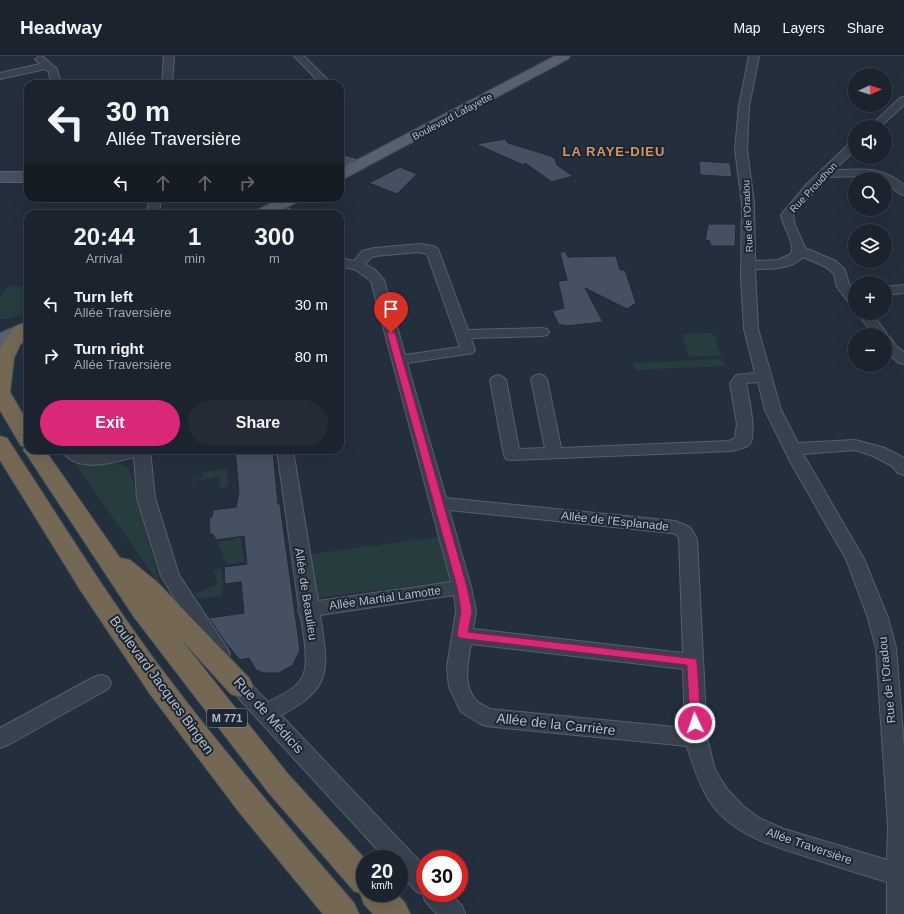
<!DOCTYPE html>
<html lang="en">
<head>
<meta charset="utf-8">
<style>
	body { margin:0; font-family:Arial,sans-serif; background:#242b36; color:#f1f3f6; height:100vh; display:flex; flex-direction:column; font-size:15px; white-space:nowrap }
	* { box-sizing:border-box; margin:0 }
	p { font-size:13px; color:#a0a4aa }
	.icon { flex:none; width:22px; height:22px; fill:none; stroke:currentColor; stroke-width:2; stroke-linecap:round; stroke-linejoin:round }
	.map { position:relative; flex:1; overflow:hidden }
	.side { position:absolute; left:24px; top:154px; width:320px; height:244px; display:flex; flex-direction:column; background:#1b232e; border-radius:12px; box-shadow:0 4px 16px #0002,0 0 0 1px #39404a }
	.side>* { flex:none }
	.top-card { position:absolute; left:24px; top:24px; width:320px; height:122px; border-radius:12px; box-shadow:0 4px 16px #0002,0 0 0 1px #39404a; background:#1b232e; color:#f1f3f6; overflow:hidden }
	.needle { width:26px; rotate:87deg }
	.buttons { position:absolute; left:848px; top:12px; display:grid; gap:8px }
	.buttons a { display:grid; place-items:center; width:44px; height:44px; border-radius:50%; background:#1b232e; box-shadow:0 4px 16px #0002,0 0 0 1px #39404a; font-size:20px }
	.speed { position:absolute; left:356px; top:794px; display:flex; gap:8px; font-size:20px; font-weight:700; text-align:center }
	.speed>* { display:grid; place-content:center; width:52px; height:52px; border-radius:50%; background:#1b232e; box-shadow:0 4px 16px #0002,0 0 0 1px #39404a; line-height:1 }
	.speed small { font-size:10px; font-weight:400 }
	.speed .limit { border:6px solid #d22; background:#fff; color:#111 }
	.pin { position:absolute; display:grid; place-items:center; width:34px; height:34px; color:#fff; margin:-41px -17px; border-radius:50% 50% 50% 0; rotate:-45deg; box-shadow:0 0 4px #0007 }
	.pin .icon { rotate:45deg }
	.me { position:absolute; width:44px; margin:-22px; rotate:357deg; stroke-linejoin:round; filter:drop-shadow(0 0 3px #0008) }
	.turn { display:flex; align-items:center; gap:14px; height:84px; padding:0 16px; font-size:18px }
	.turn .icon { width:52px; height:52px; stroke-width:2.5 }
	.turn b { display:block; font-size:28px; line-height:34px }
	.lanes { display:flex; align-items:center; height:38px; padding:0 16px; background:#0003; justify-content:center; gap:20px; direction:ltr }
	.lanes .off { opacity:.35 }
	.eta { display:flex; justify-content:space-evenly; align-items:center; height:68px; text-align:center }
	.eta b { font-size:24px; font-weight:700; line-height:28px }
	.primary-button { display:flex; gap:8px; margin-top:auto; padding:8px 16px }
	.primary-button a { flex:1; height:46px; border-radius:24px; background:#db2777; color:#fff; font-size:16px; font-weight:700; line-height:46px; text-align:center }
	.primary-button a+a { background:#242b36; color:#f1f3f6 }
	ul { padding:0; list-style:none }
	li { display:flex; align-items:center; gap:12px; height:52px; padding:0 16px }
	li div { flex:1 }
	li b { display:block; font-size:15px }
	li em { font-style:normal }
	header { display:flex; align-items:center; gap:24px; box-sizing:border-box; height:56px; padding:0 20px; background:#1b232e; border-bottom:1px solid #39404a }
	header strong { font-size:19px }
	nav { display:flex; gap:22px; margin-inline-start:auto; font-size:14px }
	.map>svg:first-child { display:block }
	.green { fill:#263c3f }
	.building { fill:#455162; stroke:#1f2835 }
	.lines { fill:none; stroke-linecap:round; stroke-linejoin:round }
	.street-casing { stroke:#565f6c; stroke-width:2 }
	.secondary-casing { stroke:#565f6c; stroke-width:2 }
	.primary-casing { stroke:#414a57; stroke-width:2 }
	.highway-casing { stroke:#434c59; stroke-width:2 }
	.street { fill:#38414e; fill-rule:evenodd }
	.secondary { fill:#465061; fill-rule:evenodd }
	.primary { fill:#56606e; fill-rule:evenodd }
	.highway { fill:#746855; fill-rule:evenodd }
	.route { fill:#db2777; stroke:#8e194d }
	.labels { text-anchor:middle; stroke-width:4; stroke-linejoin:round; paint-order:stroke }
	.far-street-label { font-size:10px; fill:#b4bcc9; stroke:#1d2633 }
	.shield { fill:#1d2633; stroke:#878f9c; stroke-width:1 }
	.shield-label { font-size:11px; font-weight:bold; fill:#b4bcc9 }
	.street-label { font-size:12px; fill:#b4bcc9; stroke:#1d2633 }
	.far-district-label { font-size:13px; font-weight:bold; letter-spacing:1px; fill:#d59563; stroke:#1d2633 }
	.near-street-label { font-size:14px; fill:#b4bcc9; stroke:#1d2633 }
</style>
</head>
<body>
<header>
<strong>Headway</strong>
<nav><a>Map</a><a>Layers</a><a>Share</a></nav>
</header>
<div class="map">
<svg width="904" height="858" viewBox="0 0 904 858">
	<rect width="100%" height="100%" fill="#242f3e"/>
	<path class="green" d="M8,230l20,1v24l-16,7 -12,1v-22z
		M713,277l8,22 -32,2 -7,-23z
		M722,303l3,7 -90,4 -3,-7z
		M75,407l10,3 33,-3 8,3 4,5 30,114z
		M226,413l2,18 -7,1 -2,-11 -27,4v-1l10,-2v-6z
		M241,480l3,26 -17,3 -9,-23 16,-2v-3z
		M438,481l11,44 -132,17 -6,-44z
		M222,512v28l-24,3 -3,-5 23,-10 -5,-13z"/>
	<path class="building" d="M505,83l3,4 43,13 4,3 2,6 16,11 -21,6 -27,-19 -2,2 -47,-21z
		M699,105l31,2 2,14 -32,-2z
		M400,111l17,7 -20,20 -28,-11z
		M708,168h28l-1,22h-25v-5l-5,-1z
		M565,195l3,6 48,-1 4,14h5l11,33 -9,6 -42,-21 18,34 -37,4 -1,-1h-6l-7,-14 12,-3 -6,-27 9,-1 -7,-27z
		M235,394h38l5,54h2l20,146 -7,15 -14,8h-16l-7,-3 -7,-12 -9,2 -15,-18 -16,-24 35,-5 -3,-31 -16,2 -1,-17 23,-3 -3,-28 -28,4 -3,-6 -3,1 -1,-17 3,-1 1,-7 23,-3 3,-15z"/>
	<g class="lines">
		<g class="street-casing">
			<path id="street" d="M40,0l3,1 14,12 4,15h-10l-2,-12 -4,-3 -45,10v-6l40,-9 -5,-5z
				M164,0h10l-2,28h-10z
				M294,0h10l28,28h-11z
				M749,0h10l-10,50 -2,43 7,55 1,57 23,-1 13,-6c4,-12 -8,-27 -10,-39l26,-31 44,-42 4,-1v9l-21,20c28,0 46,-5 70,15v10l-4,-1 -15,-12v-3l-19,-3 -39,1 -34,38 2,10 10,23 31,13 9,9 4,14 6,8v13l-5,-1 -13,-17 -3,-13 -8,-7 -23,-10c-11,12 -32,12 -48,12l3,60 23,81 17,33 57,-3 30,8 19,10v17l-6,-2 -6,-7 -19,-10 -18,-6 -52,4 61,105 24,59 8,30 8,99v167h-17v-32c-23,-7 -46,-14 -70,-22 -38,-12 -83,-23 -107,-58 -11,-18 -17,-36 -23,-56l-201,-20 -7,-3 -18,-11 -12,-25 -2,-20 9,-56 -2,-16 -134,20c8,53 14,73 -39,100l144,152v26h25l12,13 3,8h-28l-12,-13 -2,-7 -6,-2 -18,-19v-14h-13l-153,-167 -9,-16 3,-6 7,-2 7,2 6,10 21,22c37,-18 41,-24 36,-65 -2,-8 -1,-19 -6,-27l1,-2 -22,-158h16l25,151 133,-19 -80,-301 -15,-11 -16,-4v-8l14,3 8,-10 13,-3 44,-4 15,2 4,3 30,81 74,-2 5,1 2,3 -2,3 -5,1 -71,2 4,12 -2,3 -66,10 39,135 229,23 15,6 7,12 10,199 8,32 12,19 16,17 16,12 25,11 103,31 1,-34 -12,-178 -8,-30 -22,-59 -55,-96 -26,-53 -7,-28 -12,1c2,11 12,54 3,62 -4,3 -13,5 -18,6l-219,9 -6,-1 -2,-4 -14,-75 3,-3 5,-2 5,2 3,3 13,69 26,-1 -14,-69 3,-3 5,-2 5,2 3,3 14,69 168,-7 6,-3 2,-14 -7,-41 6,-8 19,-2 -11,-44 -3,-50 1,-75 -7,-55 4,-43zM419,196l8,2 33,93 -55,8 -21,-75 -10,-11 -9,-5 7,-7 3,-1zM449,454l223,23 5,2 2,4 4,114 -210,-24 3,-18 -5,-24zM471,588l212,25 2,59 -195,-19c-4,-3 -11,-5 -14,-9 -14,-14 -8,-40 -5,-56z
				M904,41v8l-24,22h-11l31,-29z
				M149,142h12l-2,16h-12z
				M275,147l18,8 2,3c-9,0 -20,1 -26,-7l2,-3z
				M904,229v8l-19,2v-8z
				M857,257h14l15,19 1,4 3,1 6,9 8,6v12l-5,-1 -14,-12v-16h-11z
				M61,394h19l7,3 6,1 28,-4h29l5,48 24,77 48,73 3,6 -3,6 -7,2 -7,-2 -52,-84 -24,-78 -3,-41c-21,6 -58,17 -73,-7z
				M101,619l7,2 3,6 -3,6 -100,56 -8,3v-20l94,-51z"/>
		</g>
		<g class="secondary-casing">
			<path id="secondary" d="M340,100l24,6 2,3 -2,3 -5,1 -19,-5z
				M0,116h28v10h-28z"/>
		</g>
		<g class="primary-casing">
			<path id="primary" d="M555,0h15l-2,3 -223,119 -5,1v-10z
				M282,142h20l-3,3 -26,13h-20l2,-3z
				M28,265v13l-28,12v-13z"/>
		</g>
		<g class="highway-casing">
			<path id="highway" d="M23,268l5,2v10l-8,9 -6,13 -4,34 18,31v27h17l75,108 10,2 27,22 92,96 4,8 -4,8 -9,3 -9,-3 -52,-57 109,137 77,85v34h31l9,10 5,11h-37l-9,-10 -4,-11 -6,-2 -86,-99 -134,-175 -107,-162 -4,-5 2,-3 -4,-1 -21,-36v-63l16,-21z
				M0,380l7,2c53,81 104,165 162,241 59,78 122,151 185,224l5,11h-36l-84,-102 -89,-118 -69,-103 -81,-131z"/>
		</g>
		<use href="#street" class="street"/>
		<use href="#secondary" class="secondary"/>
		<use href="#primary" class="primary"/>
		<use href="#highway" class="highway"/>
	</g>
	<path class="route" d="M391,275l4,2 72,254 5,24 -4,21 228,27 1,3 4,61 -2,3 -4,1 -4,-1 -1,-3 -3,-58 -228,-27 -2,-3 4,-24 -4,-24 -70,-254z"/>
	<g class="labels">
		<g class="far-street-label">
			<text transform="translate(452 60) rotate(-28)" y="4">Boulevard Lafayette</text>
			<text transform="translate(813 131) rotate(-47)" y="4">Rue Proudhon</text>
			<text transform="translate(747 160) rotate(-93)" y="4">Rue de l'Oradou</text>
		</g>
		<rect class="shield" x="207" y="653" width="40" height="18" rx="3"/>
		<g class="shield-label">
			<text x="227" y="666">M 771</text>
		</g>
		<g class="street-label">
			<text transform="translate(615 465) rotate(6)" y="4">Allée de l'Esplanade</text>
			<text transform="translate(306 538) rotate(81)" y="4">Allée de Beaulieu</text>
			<text transform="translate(385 542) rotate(-8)" y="4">Allée Martial Lamotte</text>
			<text transform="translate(887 624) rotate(-96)" y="4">Rue de l'Oradou</text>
			<text transform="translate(809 790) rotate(19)" y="4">Allée Traversière</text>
		</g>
		<g class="far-district-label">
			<text x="614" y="100">LA RAYE-DIEU</text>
		</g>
		<g class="near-street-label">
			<text transform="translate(162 629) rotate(54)" y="5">Boulevard Jacques Bingen</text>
			<text transform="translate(269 659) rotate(48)" y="5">Rue de Médicis</text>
			<text transform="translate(556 668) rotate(6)" y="5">Allée de la Carrière</text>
		</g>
	</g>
</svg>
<div class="buttons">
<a><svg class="needle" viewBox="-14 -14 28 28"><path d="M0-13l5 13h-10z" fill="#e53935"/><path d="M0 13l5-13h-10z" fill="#a0a4aa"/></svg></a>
<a><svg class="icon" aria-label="sound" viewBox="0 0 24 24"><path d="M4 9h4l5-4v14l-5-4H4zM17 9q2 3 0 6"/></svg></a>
<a><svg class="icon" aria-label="search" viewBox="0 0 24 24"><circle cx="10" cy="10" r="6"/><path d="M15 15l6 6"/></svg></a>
<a><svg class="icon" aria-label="layers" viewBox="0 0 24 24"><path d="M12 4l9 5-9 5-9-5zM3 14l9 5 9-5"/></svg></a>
<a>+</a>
<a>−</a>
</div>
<div class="speed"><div>20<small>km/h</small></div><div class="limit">30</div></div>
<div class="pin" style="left:391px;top:277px;background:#d93025"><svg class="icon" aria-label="arrive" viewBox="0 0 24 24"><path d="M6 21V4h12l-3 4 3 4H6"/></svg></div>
<svg class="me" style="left:695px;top:667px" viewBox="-20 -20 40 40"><circle r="17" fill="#db2777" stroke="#fff" stroke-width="3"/><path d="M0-11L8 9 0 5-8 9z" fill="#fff"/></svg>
<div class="top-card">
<div class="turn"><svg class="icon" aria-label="left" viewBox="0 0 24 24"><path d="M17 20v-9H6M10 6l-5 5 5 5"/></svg><div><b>30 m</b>Allée Traversière</div></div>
<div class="lanes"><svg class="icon" aria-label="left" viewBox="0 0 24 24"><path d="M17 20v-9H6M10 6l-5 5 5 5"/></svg><svg class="icon off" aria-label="ahead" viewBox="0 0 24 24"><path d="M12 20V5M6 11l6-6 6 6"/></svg><svg class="icon off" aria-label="ahead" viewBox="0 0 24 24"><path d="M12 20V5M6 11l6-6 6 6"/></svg><svg class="icon off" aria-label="right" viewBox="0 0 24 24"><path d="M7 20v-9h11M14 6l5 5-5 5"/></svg></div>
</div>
<section class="side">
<div class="eta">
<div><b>20:44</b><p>Arrival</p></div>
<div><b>1</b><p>min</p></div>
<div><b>300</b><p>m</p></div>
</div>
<ul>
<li><svg class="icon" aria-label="left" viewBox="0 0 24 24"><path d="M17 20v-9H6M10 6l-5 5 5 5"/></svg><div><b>Turn left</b><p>Allée Traversière</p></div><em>30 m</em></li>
<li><svg class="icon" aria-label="right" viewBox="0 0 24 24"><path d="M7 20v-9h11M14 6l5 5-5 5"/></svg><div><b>Turn right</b><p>Allée Traversière</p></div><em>80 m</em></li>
</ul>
<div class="primary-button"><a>Exit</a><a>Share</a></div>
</section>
</div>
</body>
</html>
